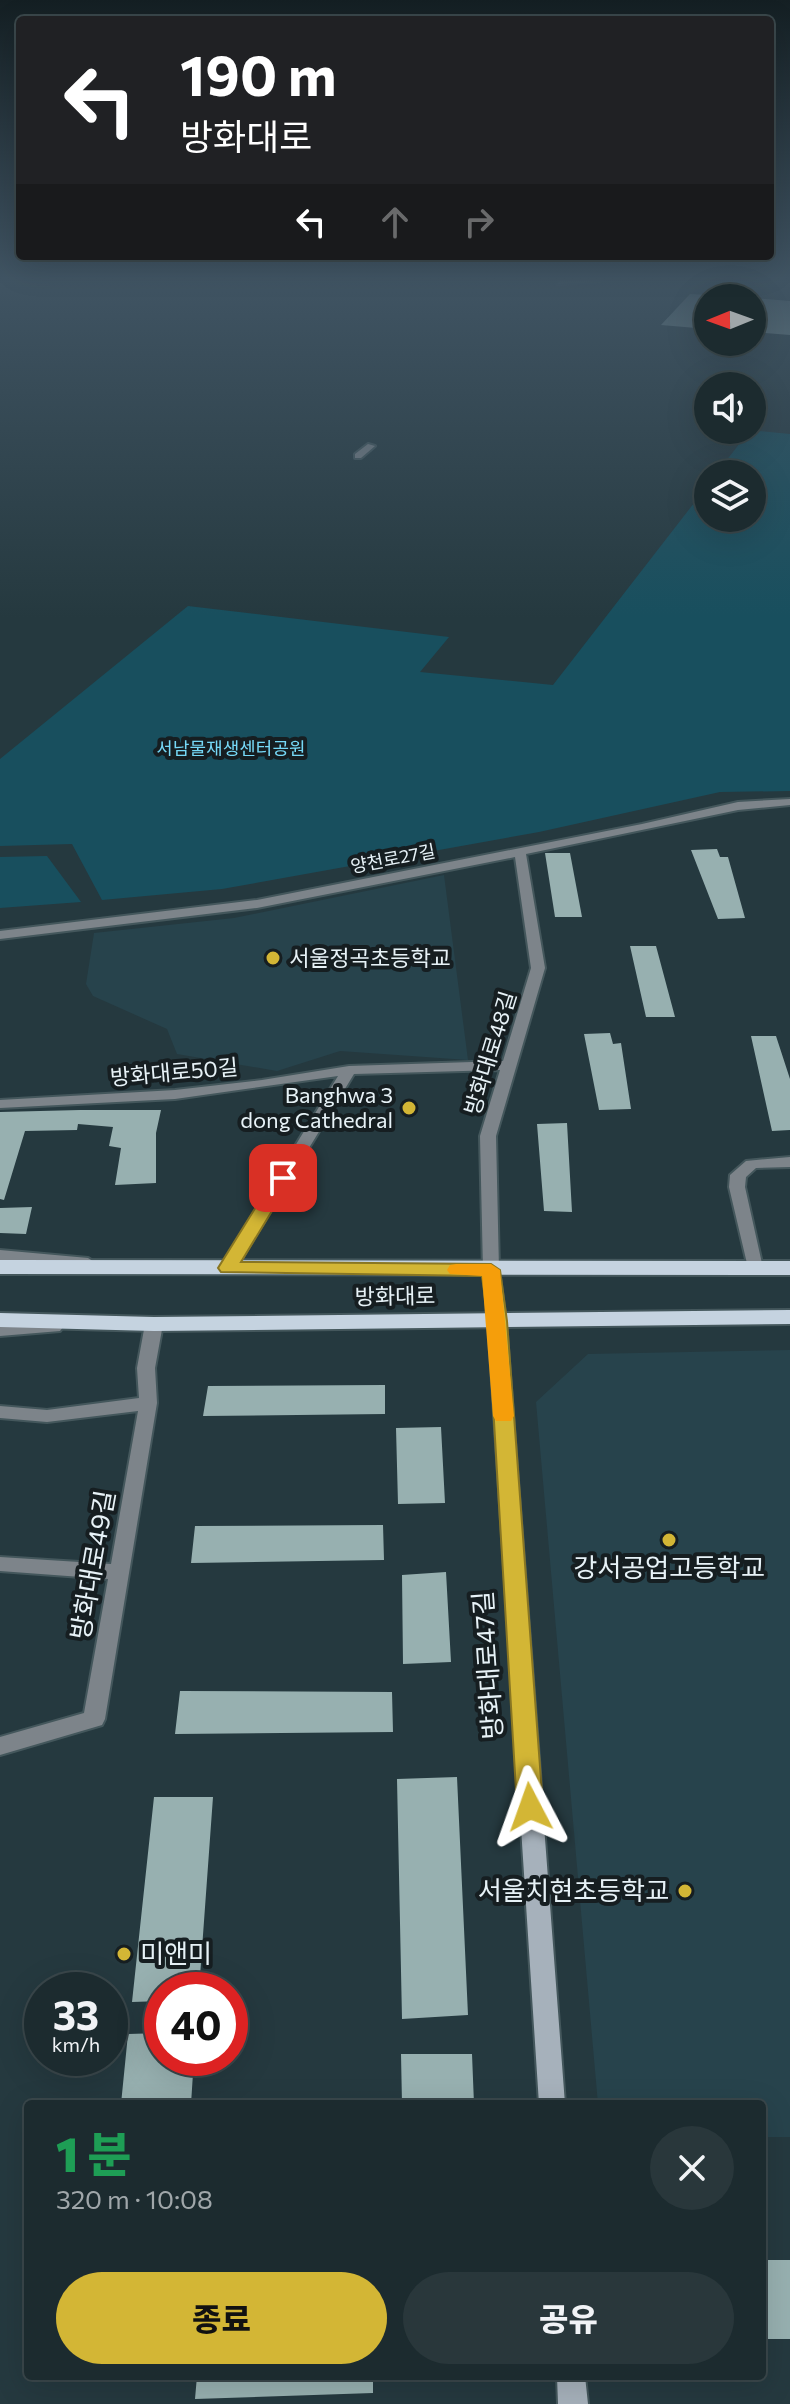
<!DOCTYPE html>
<html lang="ko">
<head>
<meta charset="utf-8">
<style>
	body { margin:0; font-family:Commissioner,"Noto Sans KR",sans-serif; background:#29373b; color:#f1f3f6; height:100vh; display:flex; flex-direction:column; font-size:30px; white-space:nowrap }
	* { box-sizing:border-box; margin:0 }
	p { font-size:26px; color:#a0a7aa }
	.icon { flex:none; width:44px; height:44px; fill:none; stroke:currentColor; stroke-width:2; stroke-linecap:round; stroke-linejoin:round }
	.map { position:relative; flex:1; overflow:hidden }
	.details { position:absolute; left:24px; top:2100px; width:742px; height:280px; display:flex; flex-direction:column; background:#1c2b2f; border-radius:8px; box-shadow:0 8px 32px #0002,0 0 0 2px #3a474b }
	.details>* { flex:none }
	.guide { position:absolute; left:16px; top:16px; width:758px; height:244px; border-radius:8px; box-shadow:0 8px 32px #0002,0 0 0 2px #3a474b; background:#202124; color:#fff; overflow:hidden }
	.needle { width:52px; rotate:269deg }
	.tools { position:absolute; left:694px; top:284px; display:grid; gap:16px }
	.tools a { display:grid; place-items:center; width:72px; height:72px; border-radius:50%; background:#1c2b2f; box-shadow:0 8px 32px #0002,0 0 0 2px #3a474b; font-size:40px }
	.speed { position:absolute; left:24px; top:1972px; display:flex; gap:16px; font-size:40px; font-weight:700; text-align:center }
	.speed>* { display:grid; place-content:center; width:104px; height:104px; border-radius:50%; background:#1c2b2f; box-shadow:0 8px 32px #0002,0 0 0 2px #3a474b; line-height:1 }
	.speed small { font-size:20px; font-weight:400 }
	.speed .limit { border:12px solid #d22; background:#fff; color:#111 }
	.pin { position:absolute; display:grid; place-items:center; width:68px; height:68px; color:#fff; margin:-34px; border-radius:16px; box-shadow:0 4px 12px #0006 }
	.me { position:absolute; width:88px; margin:-44px; rotate:356deg; stroke-linejoin:round; filter:drop-shadow(0 0 6px #0008) }
	.turn { display:flex; align-items:center; gap:28px; height:168px; padding:0 32px; font-size:36px }
	.turn .icon { width:104px; height:104px; stroke-width:2.5 }
	.turn b { display:block; font-size:56px; line-height:68px }
	.lanes { display:flex; align-items:center; height:76px; padding:0 32px; background:#0003; justify-content:center; gap:40px; direction:ltr }
	.lanes .off { opacity:.35 }
	.round { display:grid; place-items:center; flex:none; width:84px; height:84px; border-radius:42px; background:#29373b }
	.head { display:flex; align-items:center; justify-content:space-between; height:136px; padding:0 32px }
	h1 { font-size:48px; font-weight:800; line-height:60px; color:#1e9e55 }
	.button { display:flex; gap:16px; margin-top:auto; padding:16px 32px }
	.button a { flex:1; height:92px; border-radius:48px; background:#d3b635; color:#111; font-size:32px; font-weight:800; line-height:92px; text-align:center }
	.button a+a { background:#29373b; color:#f1f3f6 }
	.map>svg:first-child { display:block }
	.built { fill:#27434c }
	.green { fill:#184f5e }
	.building { fill:#97b0b0 }
	.lines { fill:none; stroke-linecap:round; stroke-linejoin:round }
	.street-casing { stroke:#44575c; stroke-width:4 }
	.secondary-casing { stroke:#44575c; stroke-width:4 }
	.primary-casing { stroke:#44575c; stroke-width:4 }
	.street { fill:#7d848a; fill-rule:evenodd }
	.secondary { fill:#a6b1bb; fill-rule:evenodd }
	.primary { fill:#c5d3e0; fill-rule:evenodd }
	.route { fill:#d3b635; stroke:#897622; stroke-width:2 }
	.slow { fill:#f59e0b }
	.poi-dot { fill:#d3b635; stroke:#161e21; stroke-width:3 }
	.labels { text-anchor:middle; stroke-width:8; stroke-linejoin:round; paint-order:stroke }
	.far-park-label { font-size:18px; fill:#76d9f7; stroke:#161e21 }
	.far-street-label { font-size:18px; fill:#e7f2f7; stroke:#161e21 }
	.poi-label { font-size:22px; fill:#e7f2f7; stroke:#161e21; text-anchor:start }
	.street-label { font-size:22px; fill:#e7f2f7; stroke:#161e21 }
	.near-street-label { font-size:26px; fill:#e7f2f7; stroke:#161e21 }
	.near-poi-label { font-size:26px; fill:#e7f2f7; stroke:#161e21 }
</style>
</head>
<body>
<div class="map">
<svg width="790" height="2404" viewBox="0 0 790 2404">
	<rect width="100%" height="100%" fill="#25393f"/>
	<path class="built" d="M444,875l24,185 -128,-9 -63,20 -100,-17 -10,-25 -74,-33 -7,-12 8,-51 140,-15z
		M790,1350v787h-28v-33h-164l-62,-702 52,-48z"/>
	<path class="green" d="M750,430l40,4v357l-70,1 -181,40 -317,57 -120,11 -30,-56 -72,2v-87l188,-153 261,31 -29,35 133,13 155,-200v33h44v-44h-36z
		M47,856l34,46 -81,6v-51z"/>
	<path class="building" d="M690,294l18,1v34l-47,-4z
		M752,298l38,3v34l-38,-3z
		M717,849l3,8h8l17,61 -27,1 -27,-69z
		M545,853h25l12,64h-27z
		M630,946h26l19,71h-29z
		M610,1033l3,11 8,-1 10,66 -32,1 -15,-76z
		M751,1036h25l14,43v51l-18,1z
		M80,1110h81l-5,23v50l-41,2 6,-37 -12,-2 4,-19 -35,-3 -1,6 -52,1 -21,69 -4,-1v-87z
		M567,1123l5,89 -28,-1 -7,-87z
		M32,1207l-6,27 -26,-1v-25z
		M385,1385v29l-182,2 5,-30z
		M441,1427l4,76 -47,1 -2,-76z
		M383,1525l1,35 -193,3 4,-37z
		M446,1572l5,90 -48,2 -1,-89z
		M180,1691l212,1 1,40 -218,2z
		M457,1777l11,238 -66,4 -5,-240z
		M154,1797h59l-14,193h-37v11l-30,1z
		M162,2033v25h32l-3,46h-70l7,-70z
		M401,2054h71l2,50h-72z
		M762,2260h28v79h-28z
		M197,2376h176v17l-178,6z"/>
	<g class="lines">
		<g class="street-casing">
			<path id="street" d="M560,281h41l-43,3z
				M368,444l7,2 -14,12h-6v-4z
				M790,799v6l-52,5 -212,44 19,114 -49,168 3,134 -2,4h-12l-2,-4 -3,-134 20,-66 -146,4 -118,194 -8,5 -8,-5 118,-192 -163,23 -175,9v-8l175,-10 87,-10 87,-14 154,-5 28,-93 -16,-111 -258,51 -257,31v-8l257,-31 385,-76 96,-22z
				M790,1157v10l-34,1 -10,9 -1,10 18,81 -2,4h-12l-20,-85 1,-12 16,-14z
				M0,1250l88,8 8,5 -8,5 -88,-8z
				M154,1318l9,6 -8,44 2,35 -52,316 -3,6 -102,30v-18l84,-24 24,-134 -108,-8v-14l111,7 27,-153 -91,11 -47,-4v-12l47,4 92,-12 -2,-30 8,-44z
				M54,1321l6,2 3,4 -3,4 -60,5v-12z"/>
		</g>
		<g class="secondary-casing">
			<path id="secondary" d="M491,1265l8,5 7,51 59,783h-26l-51,-783 -5,-51z
				M557,2376h28l3,28h-30z"/>
		</g>
		<g class="primary-casing">
			<path id="primary" d="M0,1260l790,1v14l-790,-1z
				M790,1310v14l-636,7 -154,-4v-14l154,4z"/>
		</g>
		<use href="#street" class="street"/>
		<use href="#secondary" class="secondary"/>
		<use href="#primary" class="primary"/>
	</g>
	<linearGradient id="sky" x2="0" y2="1"><stop stop-color="#141f23"/><stop offset="0.45" stop-color="#405463"/><stop offset="1" stop-color="#405463" stop-opacity="0"/></linearGradient>
	<rect width="790" height="618" fill="url(#sky)"/>
	<path class="route" d="M283,1173l9,5 -51,84 250,2 9,6 7,51 36,486 -4,7 -9,4 -9,-4 -4,-7 -29,-486 -6,-45 -261,-4 -3,-4 56,-90z"/>
	<path class="slow" d="M456,1264h35l9,6 14,146 -3,5h-15l-3,-5 -11,-140 -32,-2 -3,-4 3,-5z"/>
	<g class="poi-dot">
		<circle cx="273" cy="958" r="8"/>
		<circle cx="409" cy="1108" r="8"/>
		<circle cx="669" cy="1540" r="8"/>
		<circle cx="685" cy="1891" r="8"/>
		<circle cx="124" cy="1954" r="8"/>
	</g>
	<g class="labels">
		<g class="far-park-label">
			<text x="231" y="755">서남물재생센터공원</text>
		</g>
		<g class="far-street-label">
			<text transform="translate(393 859) rotate(-11)" y="6">양천로27길</text>
		</g>
		<g class="poi-label">
			<text x="289" y="966">서울정곡초등학교</text>
			<text x="393" y="1103" text-anchor="end">Banghwa 3<tspan x="393" dy="25">dong Cathedral</tspan></text>
		</g>
		<g class="street-label">
			<text transform="translate(490 1053) rotate(-73)" y="8">방화대로48길</text>
			<text transform="translate(174 1072) rotate(-5)" y="8">방화대로50길</text>
			<text transform="translate(395 1296) rotate(-1)" y="8">방화대로</text>
		</g>
		<g class="near-street-label">
			<text transform="translate(93 1565) rotate(-80)" y="9">방화대로49길</text>
			<text transform="translate(488 1665) rotate(-94)" y="9">방화대로47길</text>
		</g>
		<g class="near-poi-label">
			<text x="669" y="1577">강서공업고등학교</text>
			<text x="669" y="1900" text-anchor="end">서울치현초등학교</text>
			<text x="140" y="1963" text-anchor="start">미앤미</text>
		</g>
	</g>
</svg>
<div class="tools">
<a><svg class="needle" viewBox="-14 -14 28 28"><path d="M0-13l5 13h-10z" fill="#e53935"/><path d="M0 13l5-13h-10z" fill="#a0a7aa"/></svg></a>
<a><svg class="icon" aria-label="sound" viewBox="0 0 24 24"><path d="M4 9h4l5-4v14l-5-4H4zM17 9q2 3 0 6"/></svg></a>
<a><svg class="icon" aria-label="layers" viewBox="0 0 24 24"><path d="M12 4l9 5-9 5-9-5zM3 14l9 5 9-5"/></svg></a>
</div>
<div class="speed"><div>33<small>km/h</small></div><div class="limit">40</div></div>
<div class="pin" style="left:283px;top:1178px;background:#d93025"><svg class="icon" aria-label="arrive" viewBox="0 0 24 24"><path d="M6 21V4h12l-3 4 3 4H6"/></svg></div>
<svg class="me" style="left:530px;top:1807px" viewBox="-20 -20 40 40"><path d="M0-17L14 15 0 8-14 15z" fill="#d3b635" stroke="#fff" stroke-width="4"/></svg>
<div class="guide">
<div class="turn"><svg class="icon" aria-label="left" viewBox="0 0 24 24"><path d="M17 20v-9H6M10 6l-5 5 5 5"/></svg><div><b>190 m</b>방화대로</div></div>
<div class="lanes"><svg class="icon" aria-label="left" viewBox="0 0 24 24"><path d="M17 20v-9H6M10 6l-5 5 5 5"/></svg><svg class="icon off" aria-label="ahead" viewBox="0 0 24 24"><path d="M12 20V5M6 11l6-6 6 6"/></svg><svg class="icon off" aria-label="right" viewBox="0 0 24 24"><path d="M7 20v-9h11M14 6l5 5-5 5"/></svg></div>
</div>
<section class="details">
<div class="head"><div><h1>1 분</h1><p>320 m · 10:08</p></div><a class="round"><svg class="icon" aria-label="close" viewBox="0 0 24 24"><path d="M6 6l12 12M18 6L6 18"/></svg></a></div>
<div class="button"><a>종료</a><a>공유</a></div>
</section>
</div>
</body>
</html>
